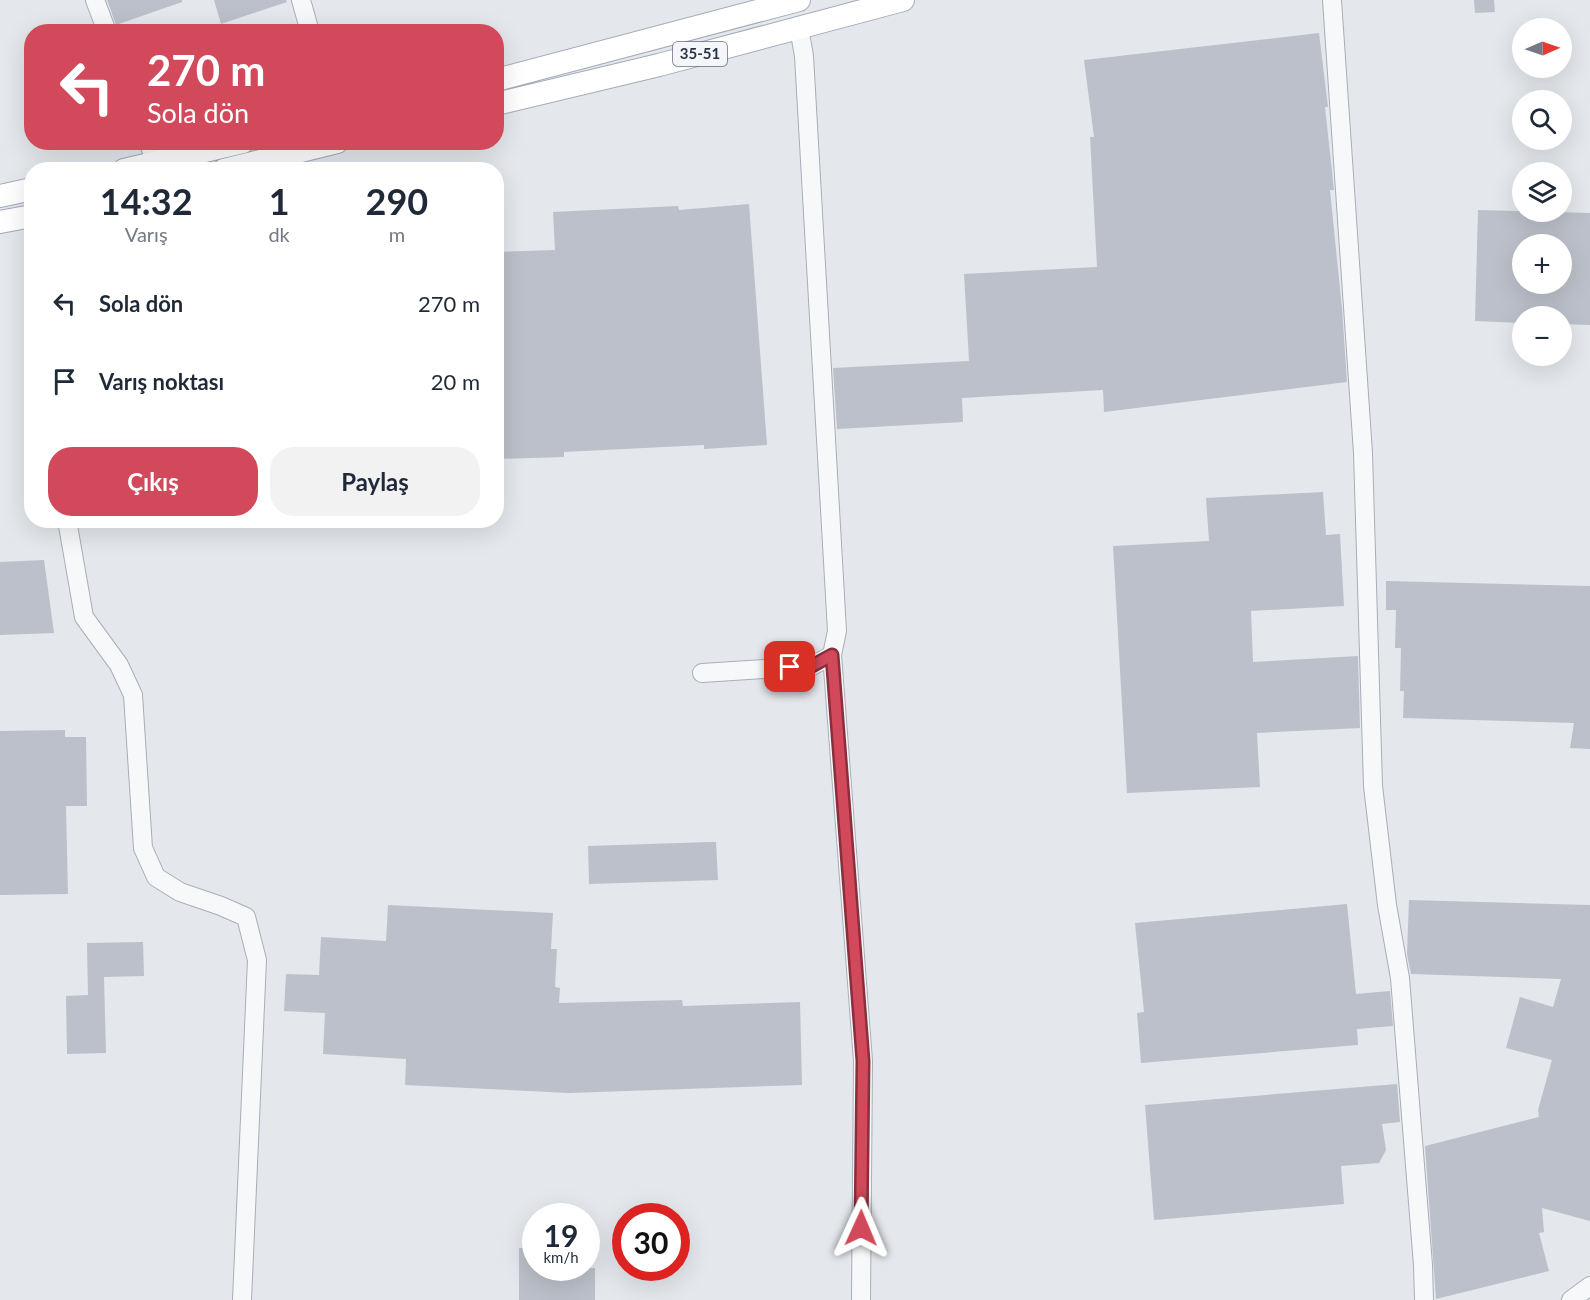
<!DOCTYPE html>
<html lang="tr">
<head>
<meta charset="utf-8">
<style>
	body { margin:0; font-family:Lato,sans-serif; background:#f2f2f3; color:#1f2937; height:100vh; display:flex; flex-direction:column; font-size:22px; white-space:nowrap }
	* { box-sizing:border-box; margin:0 }
	p { font-size:20px; color:#747a83 }
	.icon { flex:none; width:33px; height:33px; fill:none; stroke:currentColor; stroke-width:2; stroke-linecap:round; stroke-linejoin:round }
	.map { position:relative; flex:1; overflow:hidden }
	.drawer { position:absolute; left:24px; top:162px; width:480px; height:366px; display:flex; flex-direction:column; background:#fff; border-radius:24px; box-shadow:0 6px 24px #0002 }
	.drawer>* { flex:none }
	.guide { position:absolute; left:24px; top:24px; width:480px; height:126px; border-radius:24px; box-shadow:0 6px 24px #0002; background:#d1495b; color:#fff; overflow:hidden }
	.needle { width:39px; rotate:88deg }
	.tools { position:absolute; left:1512px; top:18px; display:grid; gap:12px }
	.tools a { display:grid; place-items:center; width:60px; height:60px; border-radius:50%; background:#fff; box-shadow:0 6px 24px #0002; font-size:30px }
	.speed { position:absolute; left:522px; top:1203px; display:flex; gap:12px; font-size:30px; font-weight:700; text-align:center }
	.speed>* { display:grid; place-content:center; width:78px; height:78px; border-radius:50%; background:#fff; box-shadow:0 6px 24px #0002; line-height:1 }
	.speed small { font-size:15px; font-weight:400 }
	.speed .limit { border:9px solid #d22; background:#fff; color:#111 }
	.pin { position:absolute; display:grid; place-items:center; width:51px; height:51px; color:#fff; margin:-26px; border-radius:12px; box-shadow:0 3px 9px #0006 }
	.me { position:absolute; width:66px; margin:-33px; rotate:1deg; stroke-linejoin:round; filter:drop-shadow(0 0 4px #0008) }
	.turn { display:flex; align-items:center; gap:21px; height:126px; padding:0 24px; font-size:27px }
	.turn .icon { width:78px; height:78px; stroke-width:2.5 }
	.turn b { display:block; font-size:42px; line-height:51px }
	.eta { display:flex; justify-content:space-evenly; align-items:center; height:102px; text-align:center }
	.eta b { font-size:36px; font-weight:700; line-height:42px }
	.button { display:flex; gap:12px; margin-top:auto; padding:12px 24px }
	.button a { flex:1; height:69px; border-radius:24px; background:#d1495b; color:#fff; font-size:24px; font-weight:700; line-height:69px; text-align:center }
	.button a+a { background:#f2f2f3; color:#1f2937 }
	ul { padding:0; list-style:none }
	li { display:flex; align-items:center; gap:18px; height:78px; padding:0 24px }
	li div { flex:1 }
	li b { display:block; font-size:22px }
	li em { font-style:normal }
	.map>svg:first-child { display:block }
	.building { fill:#bbc0ca; fill-rule:evenodd }
	.lines { fill:none; stroke-linecap:round; stroke-linejoin:round }
	.minor-casing { stroke:#a9aeb7; stroke-width:20 }
	.major-casing { stroke:#a3abb8; stroke-width:24 }
	.minor { stroke:#f7f8fa; stroke-width:18 }
	.major { stroke:#fff; stroke-width:22 }
	.route-casing { stroke:#882f3b; stroke-width:15 }
	.route { stroke:#d1495b; stroke-width:10 }
	.labels { text-anchor:middle; stroke-width:5; stroke-linejoin:round; paint-order:stroke }
	.shield { fill:#f4f6f9; stroke:#676e7b; stroke-width:1.5 }
	.shield-label { font-size:15px; font-weight:bold; fill:#2b3445 }
</style>
</head>
<body>
<div class="map">
<svg width="1590" height="1300" viewBox="0 0 1590 1300">
	<rect width="100%" height="100%" fill="#e4e7ec"/>
	<path class="building" d="M107,0h75v2l-66,23z
		M214,0h72l1,2 -66,22z
		M1474,0h20l1,12 -20,1z
		M1319,33l9,74h-3l9,83h-4l12,119 5,73 -243,30 -1,-22 -141,8 1,24 -126,7 -4,-61 136,-7 -5,-87 133,-7 -7,-130h4l-10,-77z
		M749,204l18,241 -63,4v-4l-140,7v5l-68,2v-207l59,-2 -2,-38 125,-6 1,4z
		M1478,210l112,3v112l-28,-1v-8h-40v7l-47,-2zM1522,244h40v40h-40z
		M1323,492l3,43 14,-1 4,72 -93,5 2,51 105,-6 2,72 -103,5 3,54 -133,6 -14,-247 96,-5 -3,-43z
		M44,560l10,73 -54,2v-73z
		M1386,581l204,5v163l-20,-1 4,-25 -171,-5 1,-27h-4l1,-43h-6l1,-38h-10z
		M65,730v7h21l1,69h-21l2,88 -68,1v-164z
		M710,842h6l2,38 -129,4 -1,-38z
		M1409,900l181,5v316l-48,-13 2,24 -5,1 10,38 -113,28 -11,-153 114,-29 -1,-7 14,-50 -46,-12 14,-51 33,10 8,-28 -150,-5 -4,-20z
		M1347,904l9,90 34,-3 3,35 -36,3 1,16 -217,18 -4,-50 7,-1 -9,-89z
		M388,905l165,8 -2,36h6l-2,38 5,1 -1,15 123,-3 1,6 117,-4 2,83 -233,8 -164,-8 1,-26 -83,-5 2,-41 -41,-2 2,-37 33,1 2,-38 65,4z
		M143,942l1,34 -40,1 2,76 -39,1 -1,-58 22,-1 -1,-52z
		M1397,1084l3,38 -18,2 4,26 -7,13 -38,3 3,38 -190,16 -9,-115z
		M519,1248h17v20h59v32h-76z"/>
	<g class="lines">
		<g class="minor-casing">
			<path id="minor" d="M95,0l12,32
				M301,0l9,32
				M1332,0l31,453 10,333 14,119 13,73 23,287 1,35
				M148,142l9,21
				M67,520l17,97 35,48 14,30 10,153 13,29 24,15 41,14 25,11 11,43 -15,340
				M832,655l31,406 -2,239
				M702,673l110,-7 20,-11 5,-24 -33,-575 -5,-28
				M1571,1300l19,-14"/>
		</g>
		<g class="major-casing">
			<path id="major" d="M496,80l303,-80
				M496,104l163,-39 244,-65
				M124,170l119,-28
				M224,170l113,-28
				M0,196l32,-7
				M0,222l32,-6"/>
		</g>
		<use href="#minor" class="minor"/>
		<use href="#major" class="major"/>
	</g>
	<g class="lines">
		<g class="route-casing">
			<path id="route" d="M790,667l22,-1 20,-11 31,406 -2,167"/>
		</g>
		<use href="#route" class="route"/>
	</g>
	<g class="labels">
		<rect class="shield" x="673" y="42" width="54" height="24" rx="4.5"/>
		<g class="shield-label">
			<text x="700" y="59">35-51</text>
		</g>
	</g>
</svg>
<div class="tools">
<a><svg class="needle" viewBox="-14 -14 28 28"><path d="M0-13l5 13h-10z" fill="#e53935"/><path d="M0 13l5-13h-10z" fill="#747a83"/></svg></a>
<a><svg class="icon" aria-label="search" viewBox="0 0 24 24"><circle cx="10" cy="10" r="6"/><path d="M15 15l6 6"/></svg></a>
<a><svg class="icon" aria-label="layers" viewBox="0 0 24 24"><path d="M12 4l9 5-9 5-9-5zM3 14l9 5 9-5"/></svg></a>
<a>+</a>
<a>−</a>
</div>
<div class="speed"><div>19<small>km/h</small></div><div class="limit">30</div></div>
<div class="pin" style="left:790px;top:667px;background:#d93025"><svg class="icon" aria-label="arrive" viewBox="0 0 24 24"><path d="M6 21V4h12l-3 4 3 4H6"/></svg></div>
<svg class="me" style="left:861px;top:1228px" viewBox="-20 -20 40 40"><path d="M0-17L14 15 0 8-14 15z" fill="#d1495b" stroke="#fff" stroke-width="4"/></svg>
<div class="guide">
<div class="turn"><svg class="icon" aria-label="left" viewBox="0 0 24 24"><path d="M17 20v-9H6M10 6l-5 5 5 5"/></svg><div><b>270 m</b>Sola dön</div></div>
</div>
<section class="drawer">
<div class="eta">
<div><b>14:32</b><p>Varış</p></div>
<div><b>1</b><p>dk</p></div>
<div><b>290</b><p>m</p></div>
</div>
<ul>
<li><svg class="icon" aria-label="left" viewBox="0 0 24 24"><path d="M17 20v-9H6M10 6l-5 5 5 5"/></svg><div><b>Sola dön</b></div><em>270 m</em></li>
<li><svg class="icon" aria-label="arrive" viewBox="0 0 24 24"><path d="M6 21V4h12l-3 4 3 4H6"/></svg><div><b>Varış noktası</b></div><em>20 m</em></li>
</ul>
<div class="button"><a>Çıkış</a><a>Paylaş</a></div>
</section>
</div>
</body>
</html>
